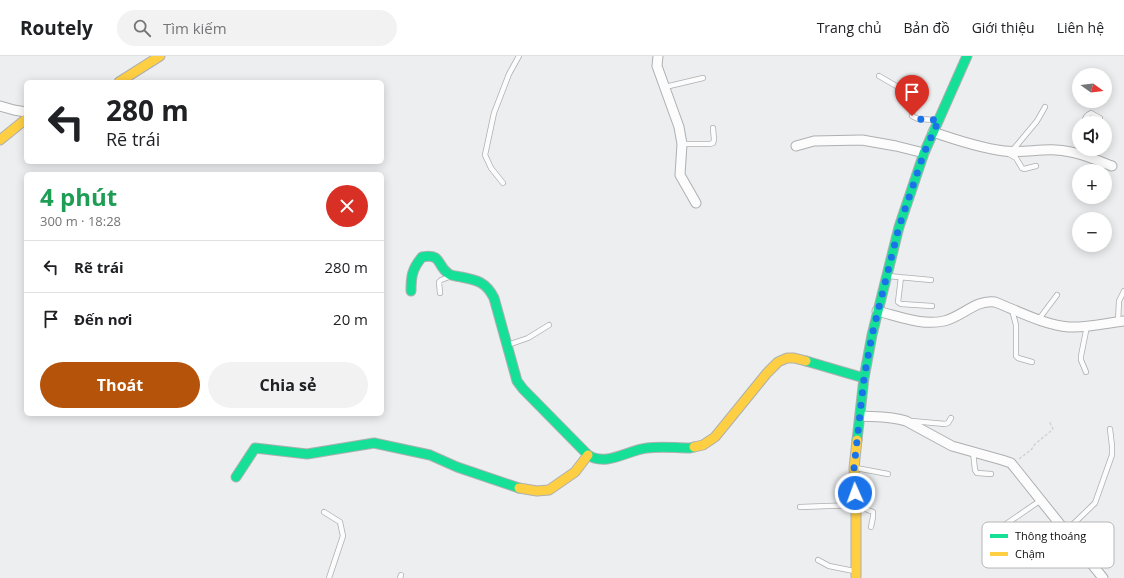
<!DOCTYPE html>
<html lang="vi">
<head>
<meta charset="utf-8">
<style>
	body { margin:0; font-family:"Open Sans",sans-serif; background:#f2f2f2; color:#202124; height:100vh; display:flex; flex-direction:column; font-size:15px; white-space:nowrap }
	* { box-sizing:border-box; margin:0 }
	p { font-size:13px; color:#757577 }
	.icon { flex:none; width:22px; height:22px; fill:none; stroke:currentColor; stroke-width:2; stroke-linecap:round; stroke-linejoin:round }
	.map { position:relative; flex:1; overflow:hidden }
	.details { position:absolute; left:24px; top:116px; width:360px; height:244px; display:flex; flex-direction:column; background:#fff; border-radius:6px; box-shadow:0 2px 10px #0003 }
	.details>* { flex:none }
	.hud { position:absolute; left:24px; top:24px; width:360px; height:84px; border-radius:6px; box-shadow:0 2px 10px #0003; background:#fff; color:#202124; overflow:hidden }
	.needle { width:26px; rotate:105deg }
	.tools { position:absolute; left:1072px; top:12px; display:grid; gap:8px }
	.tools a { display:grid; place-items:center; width:40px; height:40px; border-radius:50%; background:#fff; box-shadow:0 2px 10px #0003; font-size:20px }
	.pin { position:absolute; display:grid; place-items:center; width:34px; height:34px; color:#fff; margin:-41px -17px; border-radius:50% 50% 50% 0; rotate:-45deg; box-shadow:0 0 4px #0007 }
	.pin .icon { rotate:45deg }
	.me { position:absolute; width:44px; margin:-22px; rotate:358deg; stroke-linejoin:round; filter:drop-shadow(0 0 3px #0008) }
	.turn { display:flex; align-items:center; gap:14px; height:84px; padding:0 16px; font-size:18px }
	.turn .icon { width:52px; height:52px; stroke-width:2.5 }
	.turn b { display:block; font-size:28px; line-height:34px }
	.round { display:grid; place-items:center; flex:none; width:42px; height:42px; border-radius:21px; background:#f2f2f2 }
	.summary { display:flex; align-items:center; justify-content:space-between; height:68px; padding:0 16px }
	h1 { font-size:24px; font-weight:700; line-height:30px; color:#1e9e55 }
	.primary-button { display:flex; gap:8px; margin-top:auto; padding:8px 16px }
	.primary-button a { flex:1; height:46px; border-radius:24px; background:#b45309; color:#fff; font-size:16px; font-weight:700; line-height:46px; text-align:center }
	.primary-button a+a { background:#f2f2f2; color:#202124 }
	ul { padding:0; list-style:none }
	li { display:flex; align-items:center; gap:12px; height:52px; padding:0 16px; border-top:1px solid #e0e0e0 }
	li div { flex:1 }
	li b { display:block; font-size:15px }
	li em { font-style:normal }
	header { display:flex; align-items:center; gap:24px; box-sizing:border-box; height:56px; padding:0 20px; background:#fff; border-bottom:1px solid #e0e0e0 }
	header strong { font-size:19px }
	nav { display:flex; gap:22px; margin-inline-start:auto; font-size:14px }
	.search { width:280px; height:36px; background:#f2f2f2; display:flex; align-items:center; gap:10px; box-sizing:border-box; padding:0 14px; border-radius:22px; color:#757577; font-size:15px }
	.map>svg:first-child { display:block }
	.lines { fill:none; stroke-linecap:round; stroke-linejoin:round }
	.lane-casing { stroke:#aeafb1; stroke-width:6 }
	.street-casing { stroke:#aeafb1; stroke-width:11 }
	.fast-casing { stroke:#aeafb1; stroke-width:11 }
	.slow-casing { stroke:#aeafb1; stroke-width:11 }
	.path { stroke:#d2d3d3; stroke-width:1.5; stroke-dasharray:3 2; stroke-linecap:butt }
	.lane { stroke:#fcfcfd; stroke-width:4.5 }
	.street { stroke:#fcfcfd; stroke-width:9 }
	.fast { stroke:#16e098; stroke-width:9 }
	.slow { stroke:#ffcf43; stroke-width:9 }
	.route { stroke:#1a73e8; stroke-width:7; stroke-dasharray:0 12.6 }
	.key { fill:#fff; stroke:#b6b6b6; stroke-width:1 }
	.key-label { font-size:11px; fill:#0b0b0d }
</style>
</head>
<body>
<header>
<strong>Routely</strong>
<div class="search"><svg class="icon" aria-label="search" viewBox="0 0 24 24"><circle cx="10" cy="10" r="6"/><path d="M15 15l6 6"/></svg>Tìm kiếm</div>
<nav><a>Trang chủ</a><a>Bản đồ</a><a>Giới thiệu</a><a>Liên hệ</a></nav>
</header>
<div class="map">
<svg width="1124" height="522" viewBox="0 0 1124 522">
	<rect width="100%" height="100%" fill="#eceef0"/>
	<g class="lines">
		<g class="lane-casing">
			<path id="lane" d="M879,20l38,22 1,2 -6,13v3l6,3 19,1
				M665,31l38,-9
				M1084,67c1,-5 2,-8 7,-10l9,5
				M682,88h28l3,-1 1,-3 -1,-12
				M1012,95l25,-30 8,-14
				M1009,98l7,4 6,10 2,1 12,-3
				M503,127l-12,-15 -6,-13 9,-42 15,-39 10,-18
				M888,220l43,4
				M901,221l-3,25 3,2 31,2
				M440,237l-1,-11 2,-2 8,-3
				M1012,254l4,15v31l2,2 14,4
				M1039,263l18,-24
				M1118,266l1,-21 5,-10
				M508,289l20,-7 21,-13
				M1086,316l-5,-12v-4l6,-30
				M912,365l33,3 3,-1 3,-5
				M973,396l2,18 2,3 14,1
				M856,412l32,6
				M800,451l56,-2 17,7v5l-2,10
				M324,456l16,10 3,14 -14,42
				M1066,475l29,-28 17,-48v-9l-2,-17
				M990,479l51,-35
				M818,504l11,6 25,5
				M400,522l1,-3"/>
		</g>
		<g class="street-casing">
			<path id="street" d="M658,0l-1,10 22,61 3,17 -2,31 16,28
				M0,50l14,4 12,2
				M933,76c23,8 47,16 71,19 17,2 35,-2 52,-1 20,1 38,9 56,16
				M796,90l18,-5 48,-1 34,6 28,7
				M877,255c21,5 45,15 67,10 18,-4 32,-22 51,-19 23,9 49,23 74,25 18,1 37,-4 55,-6
				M860,360c16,1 31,0 46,5l46,25 50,14 9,3 92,115"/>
		</g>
		<g class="fast-casing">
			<path id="fast" d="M411,235c0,-15 1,-22 11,-34 21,-4 14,9 27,17 3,2 8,2 12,3 16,3 25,5 33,21l23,83 6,8 65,66c18,12 40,-5 59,-7 14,-2 29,0 43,0l4,-1
				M806,305l58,17
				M857,384l7,-62 8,-43 27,-108 25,-74 43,-97
				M236,421l19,-29 52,6 67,-11 56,12 27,12 62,21"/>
		</g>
		<g class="slow-casing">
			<path id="slow" d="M119,26l41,-26
				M0,84l26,-21
				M694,391l9,-2 12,-8 52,-64 11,-11 9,-4h7l12,3
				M519,432l18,3 12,-1 26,-18 13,-17
				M856,522v-73l-2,-37 3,-28"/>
		</g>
		<path class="path" d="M1019,403l12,-9 4,-6 16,-13 2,-2 -4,-8"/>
		<use href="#lane" class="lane"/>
		<use href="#street" class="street"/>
		<use href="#fast" class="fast"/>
		<use href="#slow" class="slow"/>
	</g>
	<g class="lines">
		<path class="route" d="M855,437l-1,-25 10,-90 8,-43 27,-108 25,-74 15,-33 -21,-1 -6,-3"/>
	</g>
	<rect x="982" y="466" width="132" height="46" rx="6" class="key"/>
	<rect x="990" y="478" width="18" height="4" fill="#16e098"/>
	<rect x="990" y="496" width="18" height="4" fill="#ffcf43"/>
	<g class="key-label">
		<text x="1015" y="484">Thông thoáng</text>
		<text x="1015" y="502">Chậm</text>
	</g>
</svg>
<div class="tools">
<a><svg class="needle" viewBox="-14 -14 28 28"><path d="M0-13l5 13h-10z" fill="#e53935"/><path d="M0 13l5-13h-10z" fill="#757577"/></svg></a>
<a><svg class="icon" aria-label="sound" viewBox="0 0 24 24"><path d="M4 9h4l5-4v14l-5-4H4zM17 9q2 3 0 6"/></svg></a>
<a>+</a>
<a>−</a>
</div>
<div class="pin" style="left:912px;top:60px;background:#d93025"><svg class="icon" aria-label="arrive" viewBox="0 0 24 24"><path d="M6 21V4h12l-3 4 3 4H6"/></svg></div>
<svg class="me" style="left:855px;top:437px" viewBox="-20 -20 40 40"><circle r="17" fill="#1a73e8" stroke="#fff" stroke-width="3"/><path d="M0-11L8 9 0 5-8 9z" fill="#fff"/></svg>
<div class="hud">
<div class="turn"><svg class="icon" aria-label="left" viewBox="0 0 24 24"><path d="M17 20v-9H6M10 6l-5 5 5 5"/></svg><div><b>280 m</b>Rẽ trái</div></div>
</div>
<section class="details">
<div class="summary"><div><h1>4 phút</h1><p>300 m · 18:28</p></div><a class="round" style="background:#d93025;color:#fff"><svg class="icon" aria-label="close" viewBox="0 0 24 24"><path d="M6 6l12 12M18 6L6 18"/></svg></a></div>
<ul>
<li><svg class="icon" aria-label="left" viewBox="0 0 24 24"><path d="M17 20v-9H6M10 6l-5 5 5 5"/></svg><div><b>Rẽ trái</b></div><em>280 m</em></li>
<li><svg class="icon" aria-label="arrive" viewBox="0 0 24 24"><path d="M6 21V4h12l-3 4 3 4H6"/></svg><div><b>Đến nơi</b></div><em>20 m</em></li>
</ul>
<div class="primary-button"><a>Thoát</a><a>Chia sẻ</a></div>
</section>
</div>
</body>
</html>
